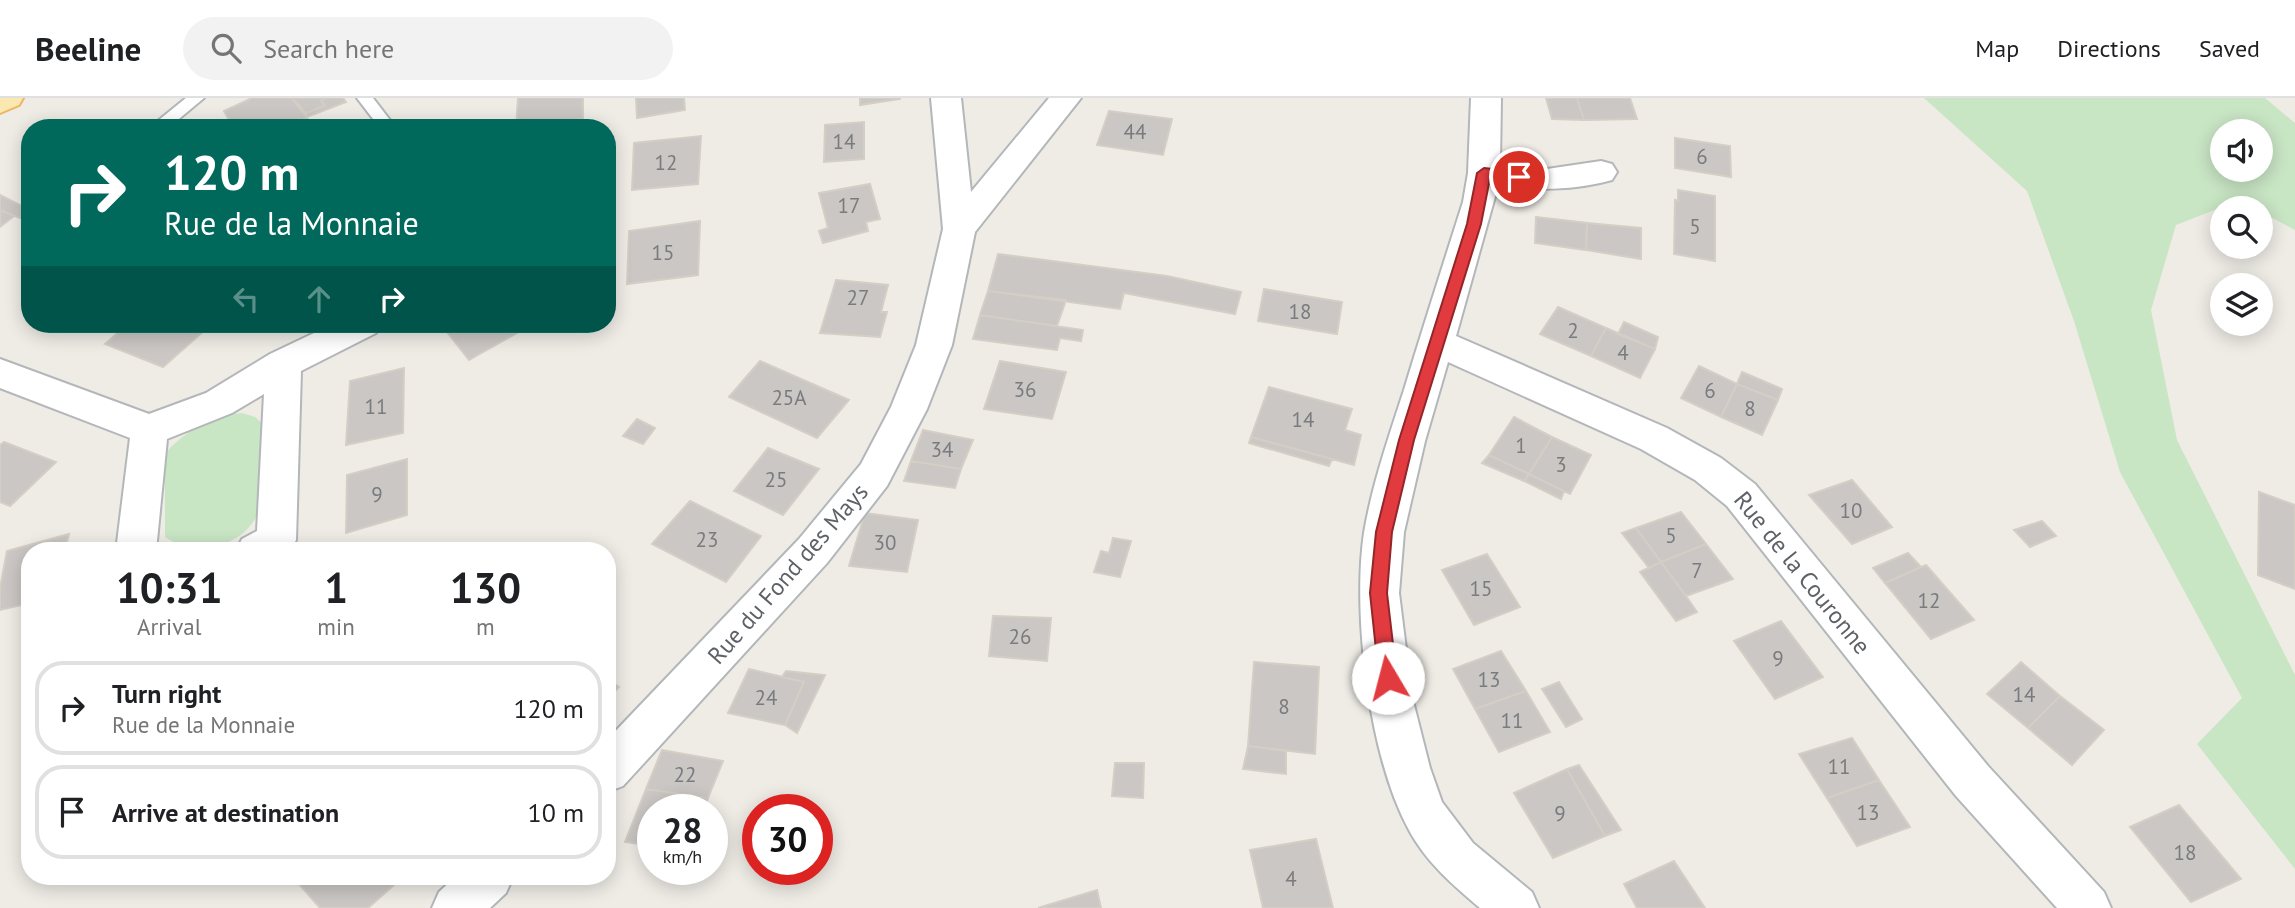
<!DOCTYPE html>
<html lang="en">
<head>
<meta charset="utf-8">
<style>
	body { margin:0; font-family:"PT Sans",sans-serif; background:#f2f2f2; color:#202124; height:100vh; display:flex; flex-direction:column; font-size:26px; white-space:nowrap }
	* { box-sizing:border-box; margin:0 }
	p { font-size:23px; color:#757577 }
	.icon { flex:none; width:38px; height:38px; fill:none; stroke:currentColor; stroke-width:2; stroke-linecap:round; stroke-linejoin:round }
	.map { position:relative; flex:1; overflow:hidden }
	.drawer { position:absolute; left:21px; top:444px; width:595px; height:343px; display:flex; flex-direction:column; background:#fff; border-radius:28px; box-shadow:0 4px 18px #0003 }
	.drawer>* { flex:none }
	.guide { position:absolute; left:21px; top:21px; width:595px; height:214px; border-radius:28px; box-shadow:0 4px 18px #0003; background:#00695c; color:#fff; overflow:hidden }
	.controls { position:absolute; left:2210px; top:21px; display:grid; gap:14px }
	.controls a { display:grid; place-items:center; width:63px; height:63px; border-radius:50%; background:#fff; box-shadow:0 4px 18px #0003; font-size:35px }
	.speed { position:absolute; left:637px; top:696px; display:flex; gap:14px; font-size:35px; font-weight:700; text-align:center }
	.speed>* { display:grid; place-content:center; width:91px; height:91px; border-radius:50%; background:#fff; box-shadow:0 4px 18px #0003; line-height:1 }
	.speed small { font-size:18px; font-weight:400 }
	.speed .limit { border:10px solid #d22; background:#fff; color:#111 }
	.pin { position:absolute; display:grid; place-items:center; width:60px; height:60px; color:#fff; margin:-30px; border:4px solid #fff; border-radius:50%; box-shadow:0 2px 7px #0007 }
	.me { position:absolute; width:77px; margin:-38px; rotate:352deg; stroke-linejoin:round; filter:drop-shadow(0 0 5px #0008) }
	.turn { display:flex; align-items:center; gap:24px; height:147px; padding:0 28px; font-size:32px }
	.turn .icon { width:91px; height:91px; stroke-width:2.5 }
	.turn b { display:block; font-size:49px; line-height:60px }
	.lanes { display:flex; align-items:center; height:66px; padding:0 28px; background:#0003; justify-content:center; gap:35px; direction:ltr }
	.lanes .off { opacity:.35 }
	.eta { display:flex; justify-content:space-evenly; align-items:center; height:119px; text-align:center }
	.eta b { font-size:42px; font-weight:800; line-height:49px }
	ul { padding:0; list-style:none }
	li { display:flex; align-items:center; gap:21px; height:94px; margin:0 14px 10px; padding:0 14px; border:4px solid #e0e0e0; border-radius:28px }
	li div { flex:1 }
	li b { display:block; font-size:26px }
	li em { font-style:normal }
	header { display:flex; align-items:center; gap:42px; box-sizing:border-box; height:98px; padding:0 35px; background:#fff; border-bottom:2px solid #e0e0e0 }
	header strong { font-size:33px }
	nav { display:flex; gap:38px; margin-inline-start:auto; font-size:24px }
	.search { width:490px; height:63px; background:#f2f2f2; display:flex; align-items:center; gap:18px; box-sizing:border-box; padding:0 24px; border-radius:38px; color:#757577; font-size:26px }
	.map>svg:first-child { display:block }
	.green { fill:#c8e5c4; fill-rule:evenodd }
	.building { fill:#cbc7c4; stroke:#d4cec5; stroke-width:2 }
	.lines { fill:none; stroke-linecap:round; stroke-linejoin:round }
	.service-casing { stroke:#b3b7ba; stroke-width:4 }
	.minor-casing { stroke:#b3b7ba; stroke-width:4 }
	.primary-casing { stroke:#ebb764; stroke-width:4 }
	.service { fill:#fff; fill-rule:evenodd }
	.minor { fill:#fff; fill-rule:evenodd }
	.primary { fill:#fbe7b0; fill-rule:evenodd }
	.route { fill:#e13b3f; stroke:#922629; stroke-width:2 }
	.labels { text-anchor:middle; stroke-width:5; stroke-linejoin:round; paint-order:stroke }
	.number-label { font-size:21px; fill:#797b7e }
	.street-label { font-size:24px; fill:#5e6266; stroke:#fff }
</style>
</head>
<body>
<header>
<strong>Beeline</strong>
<div class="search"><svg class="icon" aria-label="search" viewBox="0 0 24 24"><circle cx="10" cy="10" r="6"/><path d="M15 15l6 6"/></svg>Search here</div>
<nav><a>Map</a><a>Directions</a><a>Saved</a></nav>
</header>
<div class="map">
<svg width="2295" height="810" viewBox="0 0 2295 810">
	<rect width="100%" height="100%" fill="#efece6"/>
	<path class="green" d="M1924,0h341l30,25v107l-34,-18v-4l-21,-8 -64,25 -25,85 26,130 118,235v194l-98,-125 45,-46 -122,-226 -46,-151 -47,-130zM2222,33h39v39h-39z
		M242,315l13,4 10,9c-1,21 1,64 -5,82 -13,40 -65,50 -95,29v-84c24,-24 43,-36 77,-40z"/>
	<path class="building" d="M252,0h40l15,20 -24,10h-67l14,-6 -6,-11z
		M292,0h35l-6,2 4,6 -19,7z
		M327,0h16l3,4 -39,15 -1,-4 19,-7 -4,-6z
		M518,0h65v21l-67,9z
		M636,0h48l1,12 -48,8z
		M860,0h40v1l-40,6z
		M1546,0h31l7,22 -32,-1z
		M1577,0h53l7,21 -53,1z
		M1109,13l63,8 -9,36 -66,-10z
		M307,20l6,7 -30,3z
		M864,24v37l-40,3 1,-37z
		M701,38l-3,48 -66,6 2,-47z
		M1675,40l55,8 1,31 -56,-9z
		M870,86l10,35 -14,3 2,9 -45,12 -4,-12 9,-3 -9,-35z
		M1678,92l37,6v65l-41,-7 1,-54 3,1z
		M0,97l30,15v12l-30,-12z
		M0,112l14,6 -14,11z
		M1536,119l51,6 -1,27 -51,-7z
		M700,123l-2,54 -71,9 2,-53z
		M1587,125l54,5v31l-55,-9z
		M998,156l169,22 74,16 -6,22 -111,-21 -4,16 -132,-18z
		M836,182l52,5 -7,27h6l-7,25 -60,-4z
		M1264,191l78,13 -5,32 -79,-13z
		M988,193l78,9 -9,26 -77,-11z
		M1558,209l48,21 -15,28 -51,-22z
		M980,217l103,15 -2,11 -21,-3 -3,12 -84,-11z
		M1624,224l34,15 -3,12 -37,-15z
		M128,226h59l18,6 -42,37 -58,-23z
		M450,226h83l-64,36 -26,-33z
		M1606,230l49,21 -15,29 -49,-22z
		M760,263l89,39 -32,38 -88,-41z
		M1000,263l66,11 -14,47 -68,-10z
		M1699,268l38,18 -16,33 -40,-19z
		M404,270l-1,65 -57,12 4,-64z
		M1742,274l40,17 -4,11 -41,-16z
		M1737,286l41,16 -16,35 -41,-18z
		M1269,289l83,22 -7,21 16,5 -7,30 -103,-28z
		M1514,319l38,20 -23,37 -40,-19z
		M637,321l18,9 -12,16 -20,-8z
		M923,332l50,10 -12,29 -50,-8z
		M1251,339l81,22 -3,7 -80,-23z
		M1552,339l39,18 -21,39 -41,-20z
		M4,344l52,20 -46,44 -10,-4v-57z
		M768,350l51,21 -36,46 -49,-24z
		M1489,357l40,19 -5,7 -42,-18z
		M407,361v56l-61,18 1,-58z
		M911,363l50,8 -6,19 -51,-7z
		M1529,376l35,17 -3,8 -37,-18z
		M1852,382l40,47 -40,17 -43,-49z
		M2259,394l36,13v84l-37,-14z
		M690,403l71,35 -35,46 -74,-38z
		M1681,414l25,32 -45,18 -25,-34z
		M865,415l53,7 -11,52 -58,-6z
		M2042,423l14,15 -26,11 -16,-17z
		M1636,430l25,34 -12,6 -27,-35z
		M69,436l-4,17h-35v52l-30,7v-22l7,-37z
		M1113,440l18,3 -11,36 -26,-5 7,-21 8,2z
		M1706,446l27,35 -47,17 -25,-34z
		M1908,455l13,14 -36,16 -12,-15z
		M1487,456l33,53 -46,18 -32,-55z
		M1661,464l25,34 11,16 -21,9 -36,-49z
		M1926,467l48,55 -43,19 -46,-56z
		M993,518l58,2 -4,43 -58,-5z
		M1781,523l42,56 -48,22 -41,-58z
		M1501,553l25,40 -51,18 -22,-40z
		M1254,564l65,5 -4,87 -67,-8z
		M2021,564l39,34 -32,32 -41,-34z
		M749,571l55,13 -19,43 -57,-12z
		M786,573l39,4 -28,58 -12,-8 19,-43 -22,-5z
		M607,580l12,9 -12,12z
		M1559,584l23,37 -16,8 -24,-38z
		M1526,593l24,41 -51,20 -24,-43z
		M2060,598l44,34 -32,35 -44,-37z
		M1852,640l27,42 -52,18 -28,-44z
		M1248,648l38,5v23l-43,-5z
		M662,652l61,11 -15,37 -62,-9z
		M1115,665h29l-1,35 -31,-2z
		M1579,667l42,65 -16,6 -38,-67z
		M1567,671l38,67 -52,22 -39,-65z
		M1879,682l31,47 -53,19 -30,-48z
		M646,691l62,9 -4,12h-51v36l-28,-4z
		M2179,707l62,74 -50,23 -61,-75z
		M1316,741l17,69h-70l-13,-58z
		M1674,763l31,47h-68l-13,-24z
		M308,779h95l-35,31h-48l-21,-24z
		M1097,792l4,18h-63z"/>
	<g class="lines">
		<g class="service-casing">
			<path id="service" d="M186,0h18l-36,30h-19z
				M357,0h16l23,30h-16z"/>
		</g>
		<g class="minor-casing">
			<path id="minor" d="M931,0h30l10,94 78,-94h32l-106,134 -23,113 -25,64 -40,77 -60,77 -204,223 -16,6v-52l192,-201 62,-75 30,-57 25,-62 27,-116z
				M1471,0h30l-1,66 47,5 54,-8 11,3 5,8 -5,8c-39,11 -75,10 -114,6l-42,150 211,92 54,30 34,26 233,282 116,126 7,16h-54l-101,-112 -229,-290 -32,-26 -54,-31 -193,-87 -23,79 -21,91 -5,61 13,104 18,71 12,34 31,41 59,49 7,16h-59c-27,-23 -54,-46 -71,-78 -40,-73 -57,-216 -45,-297 8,-48 25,-97 40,-143 19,-63 39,-125 59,-188l5,-29z
				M333,226h48l-5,9 -75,38 -5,169 -6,11h-54l6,-12 15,-8 7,-137 -32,19 -65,26 -11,112h-40l14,-113 -130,-50v-29l149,55 57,-21 64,-39z
				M455,779h58l-7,16 -16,15h-58l7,-16z"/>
		</g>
		<g class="primary-casing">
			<path id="primary" d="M0,0h23l-4,7 -19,8z"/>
		</g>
		<use href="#service" class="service"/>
		<use href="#minor" class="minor"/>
		<use href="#primary" class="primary"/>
	</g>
	<path class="route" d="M1484,70l35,4 6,5 -6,4 -29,-3 -9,46 -67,216 -22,92 -5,61 10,85 -9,8 -9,-8 -9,-85 6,-61 23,-92 68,-216 10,-51z"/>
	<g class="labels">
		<g class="number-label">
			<text x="1135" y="41">44</text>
			<text x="844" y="51">14</text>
			<text x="1702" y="66">6</text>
			<text x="666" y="72">12</text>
			<text x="849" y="115">17</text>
			<text x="1695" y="136">5</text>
			<text x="663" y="162">15</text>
			<text x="858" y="207">27</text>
			<text x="1300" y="221">18</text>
			<text x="1573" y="240">2</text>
			<text x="1623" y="262">4</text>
			<text x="1025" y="299">36</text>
			<text x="1710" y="300">6</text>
			<text x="789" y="307">25A</text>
			<text x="376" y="316">11</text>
			<text x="1750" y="318">8</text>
			<text x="1303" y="329">14</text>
			<text x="1521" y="355">1</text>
			<text x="942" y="359">34</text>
			<text x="1561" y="374">3</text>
			<text x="776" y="389">25</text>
			<text x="377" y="404">9</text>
			<text x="1851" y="420">10</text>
			<text x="1671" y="445">5</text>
			<text x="707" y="449">23</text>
			<text x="885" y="452">30</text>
			<text x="1697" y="480">7</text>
			<text x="1481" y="498">15</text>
			<text x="1929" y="510">12</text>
			<text x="1020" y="546">26</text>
			<text x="1778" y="568">9</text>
			<text x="1489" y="589">13</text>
			<text x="2024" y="604">14</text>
			<text x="766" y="607">24</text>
			<text x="1284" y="616">8</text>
			<text x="1512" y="630">11</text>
			<text x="1839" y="676">11</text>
			<text x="685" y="684">22</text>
			<text x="1868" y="722">13</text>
			<text x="1560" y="723">9</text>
			<text x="2185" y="762">18</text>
			<text x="1291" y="788">4</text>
		</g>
		<g class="street-label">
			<text transform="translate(1802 475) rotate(51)" y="8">Rue de la Couronne</text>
			<text transform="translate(788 476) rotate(-49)" y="8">Rue du Fond des Mays</text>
		</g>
	</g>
</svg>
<div class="controls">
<a><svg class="icon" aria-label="sound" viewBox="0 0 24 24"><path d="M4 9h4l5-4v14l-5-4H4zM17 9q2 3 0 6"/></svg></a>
<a><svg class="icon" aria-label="search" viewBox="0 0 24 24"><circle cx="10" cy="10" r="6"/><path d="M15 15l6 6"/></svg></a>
<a><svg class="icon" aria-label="layers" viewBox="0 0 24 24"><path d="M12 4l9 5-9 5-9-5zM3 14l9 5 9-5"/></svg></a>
</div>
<div class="speed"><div>28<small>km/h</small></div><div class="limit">30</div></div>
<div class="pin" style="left:1519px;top:79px;background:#d93025"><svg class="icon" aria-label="arrive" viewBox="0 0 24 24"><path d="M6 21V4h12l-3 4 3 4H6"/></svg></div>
<svg class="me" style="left:1388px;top:580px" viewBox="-20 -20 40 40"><circle r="19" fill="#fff"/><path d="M0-13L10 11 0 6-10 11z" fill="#e13b3f"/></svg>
<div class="guide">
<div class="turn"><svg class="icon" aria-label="right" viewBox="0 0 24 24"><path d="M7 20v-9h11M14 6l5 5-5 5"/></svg><div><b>120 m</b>Rue de la Monnaie</div></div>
<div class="lanes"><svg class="icon off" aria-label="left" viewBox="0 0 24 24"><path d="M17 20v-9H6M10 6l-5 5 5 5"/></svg><svg class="icon off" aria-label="ahead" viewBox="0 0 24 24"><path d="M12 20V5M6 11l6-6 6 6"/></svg><svg class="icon" aria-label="right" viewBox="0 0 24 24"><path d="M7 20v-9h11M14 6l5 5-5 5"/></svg></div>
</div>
<section class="drawer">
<div class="eta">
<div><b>10:31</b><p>Arrival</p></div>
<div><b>1</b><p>min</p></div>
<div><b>130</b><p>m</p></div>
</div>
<ul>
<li><svg class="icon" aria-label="right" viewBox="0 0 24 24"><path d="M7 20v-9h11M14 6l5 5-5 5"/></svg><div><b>Turn right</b><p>Rue de la Monnaie</p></div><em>120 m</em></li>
<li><svg class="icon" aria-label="arrive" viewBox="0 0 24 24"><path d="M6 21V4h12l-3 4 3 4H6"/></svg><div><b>Arrive at destination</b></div><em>10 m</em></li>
</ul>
</section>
</div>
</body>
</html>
